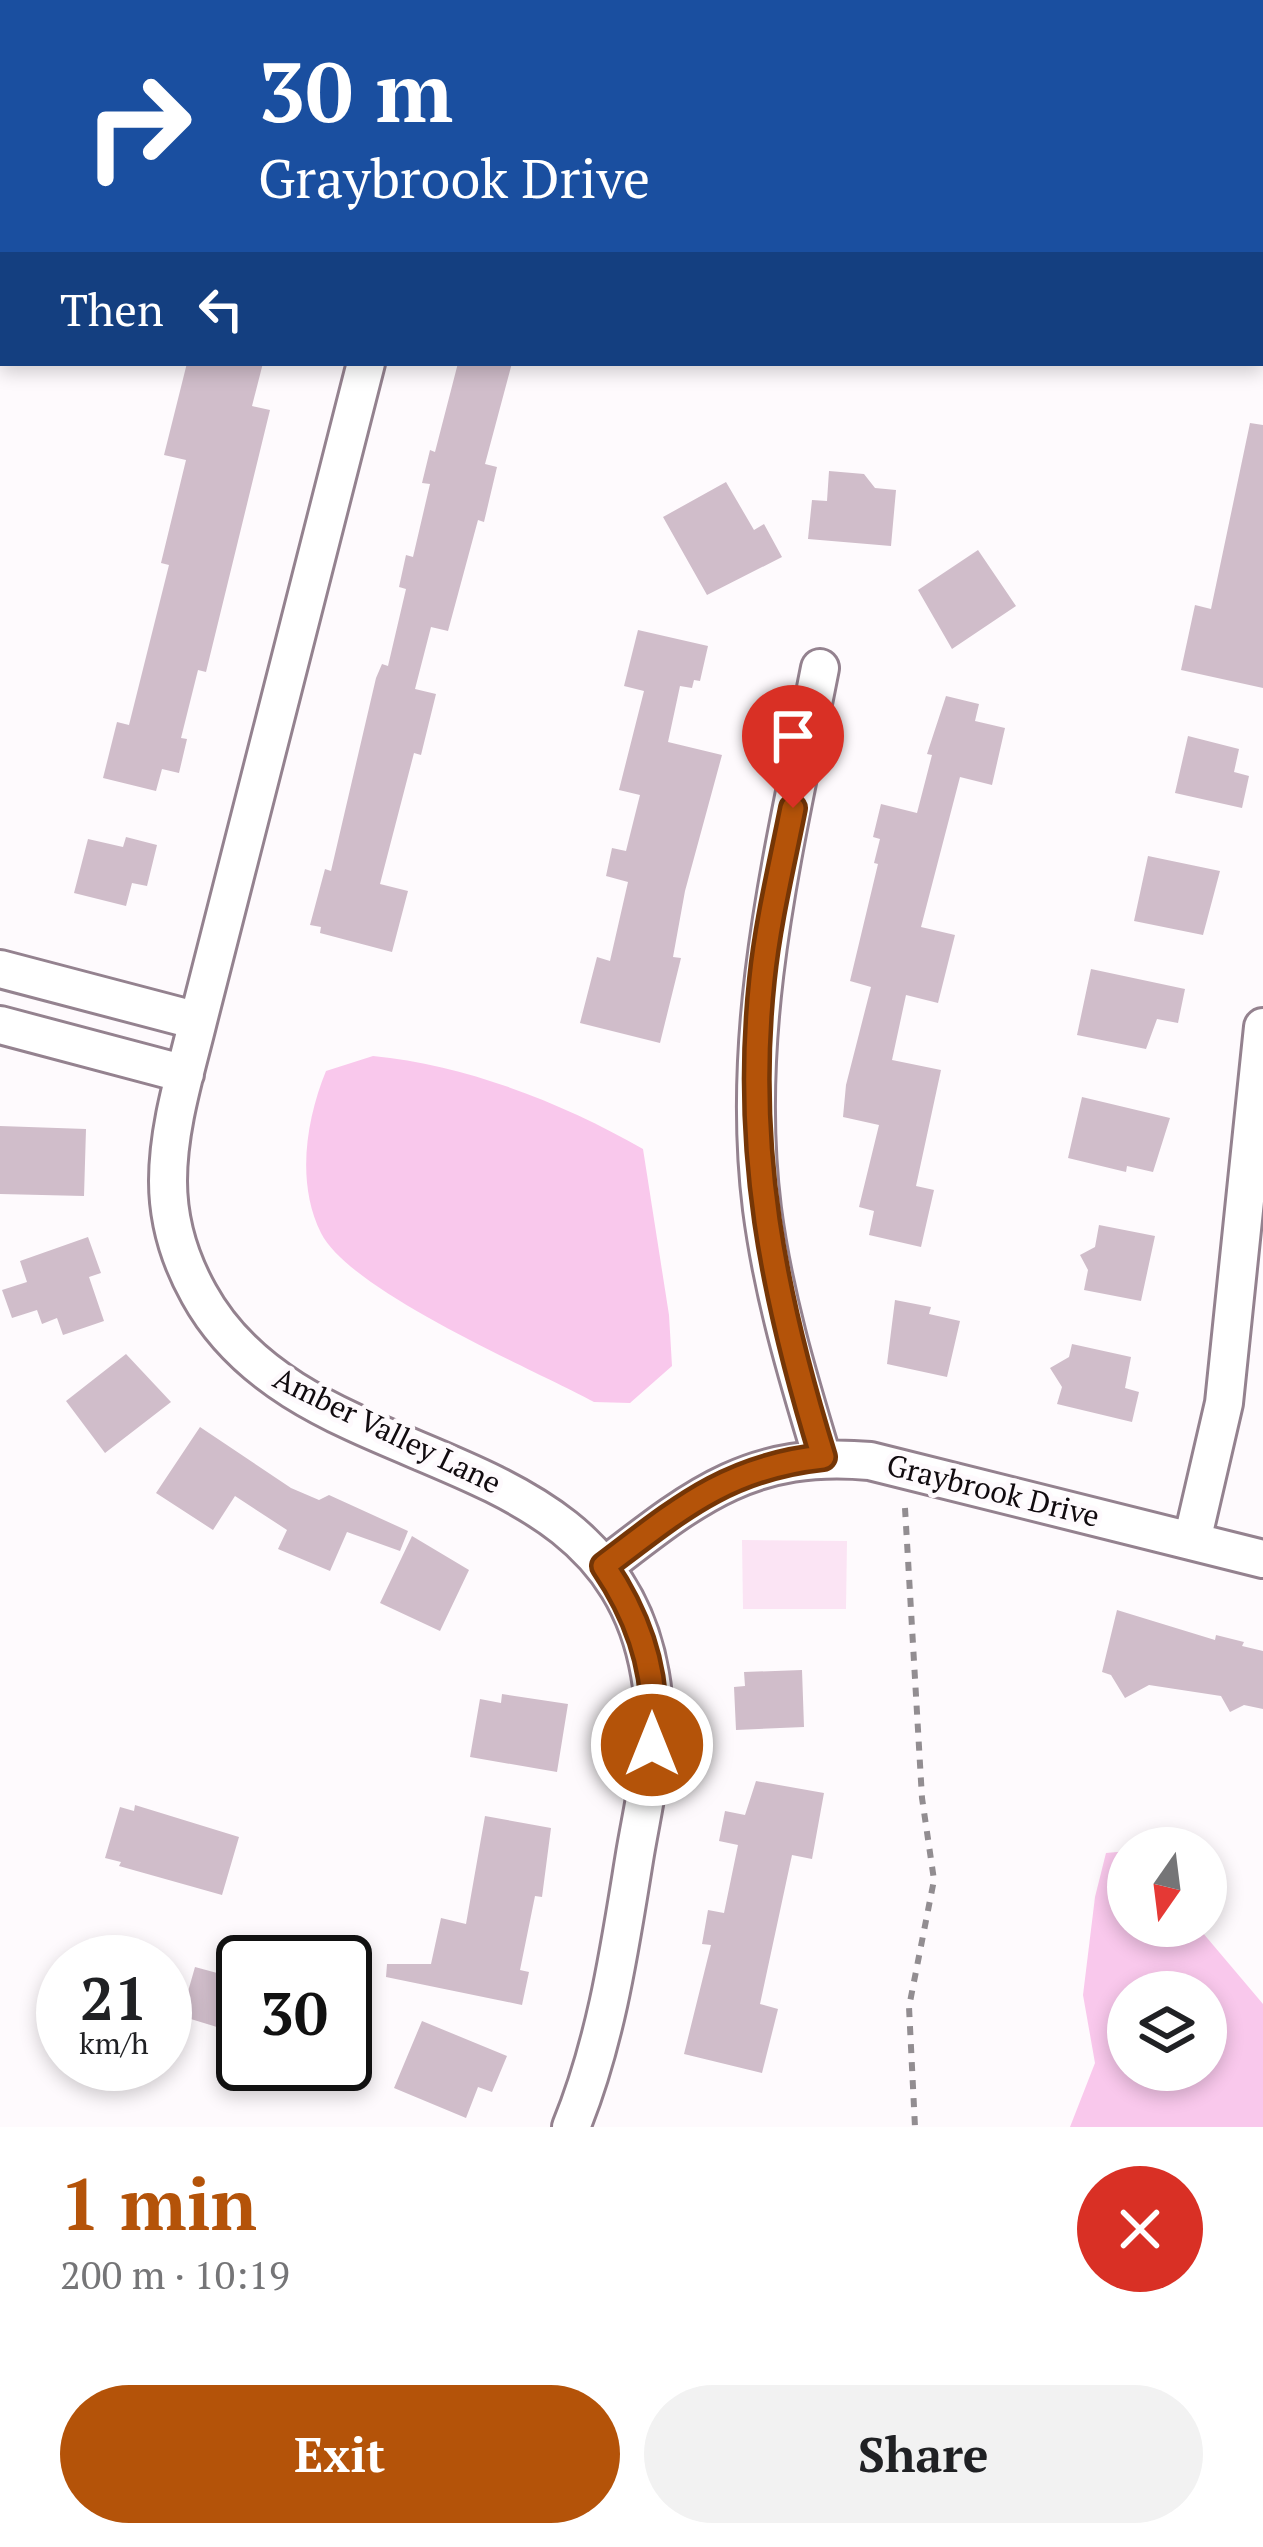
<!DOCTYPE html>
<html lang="en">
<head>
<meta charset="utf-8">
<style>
	body { margin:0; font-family:"PT Serif",serif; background:#f2f2f2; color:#202124; height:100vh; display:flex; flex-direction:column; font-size:45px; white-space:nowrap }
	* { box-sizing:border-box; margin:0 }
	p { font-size:39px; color:#757577 }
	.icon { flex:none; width:66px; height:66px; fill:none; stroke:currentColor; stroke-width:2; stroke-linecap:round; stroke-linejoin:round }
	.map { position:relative; height:2127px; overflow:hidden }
	.side { display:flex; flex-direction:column; background:#fff; flex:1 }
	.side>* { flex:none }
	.banner { position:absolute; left:0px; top:0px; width:1263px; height:366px; box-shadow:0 6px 18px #0003; background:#1a4fa0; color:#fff; overflow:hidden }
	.needle { width:78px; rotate:194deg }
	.controls { position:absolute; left:1107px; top:1827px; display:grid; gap:24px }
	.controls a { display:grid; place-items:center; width:120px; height:120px; border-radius:50%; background:#fff; box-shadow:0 6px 18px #0003; font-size:60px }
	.speed { position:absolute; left:36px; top:1935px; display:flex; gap:24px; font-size:60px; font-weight:700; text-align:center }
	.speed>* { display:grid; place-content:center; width:156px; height:156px; border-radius:50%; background:#fff; box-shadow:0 6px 18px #0003; line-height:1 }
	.speed small { font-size:30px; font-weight:400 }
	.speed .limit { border:6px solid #111; border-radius:18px; background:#fff; color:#111 }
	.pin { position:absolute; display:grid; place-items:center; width:102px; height:102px; color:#fff; margin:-123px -51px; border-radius:50% 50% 50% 0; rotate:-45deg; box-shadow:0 0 12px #0007 }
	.pin .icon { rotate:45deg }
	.me { position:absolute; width:132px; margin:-66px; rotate:0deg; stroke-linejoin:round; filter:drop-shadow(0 0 9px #0008) }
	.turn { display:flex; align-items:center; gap:42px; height:252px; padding:0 60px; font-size:54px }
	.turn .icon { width:156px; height:156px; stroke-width:2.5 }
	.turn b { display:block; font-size:84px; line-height:102px }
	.then { display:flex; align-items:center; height:114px; padding:0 60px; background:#0003; gap:24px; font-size:45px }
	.round { display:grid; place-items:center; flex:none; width:126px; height:126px; border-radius:63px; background:#f2f2f2 }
	.headline { display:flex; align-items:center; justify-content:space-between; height:204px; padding:0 60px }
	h1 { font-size:72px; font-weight:700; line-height:90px; color:#b45309 }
	.action { display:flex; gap:24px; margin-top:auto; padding:24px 60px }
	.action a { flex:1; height:138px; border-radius:72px; background:#b45309; color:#fff; font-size:48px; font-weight:700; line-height:138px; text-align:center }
	.action a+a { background:#f2f2f2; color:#202124 }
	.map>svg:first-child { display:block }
	.green { fill:#fbe4f4 }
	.water { fill:#f9c8ec; fill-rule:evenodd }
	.building { fill:#d0bdca }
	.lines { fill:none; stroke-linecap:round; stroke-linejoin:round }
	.minor-casing { stroke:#94828f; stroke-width:42 }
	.path { stroke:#928d91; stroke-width:6; stroke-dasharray:9 9; stroke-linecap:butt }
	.minor { stroke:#fff; stroke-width:36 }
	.route-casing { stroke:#753606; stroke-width:30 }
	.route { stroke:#b45309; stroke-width:21 }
	.labels { text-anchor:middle; stroke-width:10; stroke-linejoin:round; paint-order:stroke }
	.street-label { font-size:30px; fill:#110b0f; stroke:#fefafd }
</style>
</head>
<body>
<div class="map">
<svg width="1263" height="2127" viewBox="0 0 1263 2127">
	<rect width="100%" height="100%" fill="#fefafd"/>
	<path class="green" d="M742,1540l105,1 -1,68h-103z"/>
	<path class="water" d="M373,1056c93,9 190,47 270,93l26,166 3,51 -42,37 -36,-1c-63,-34 -243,-110 -273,-169 -25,-50 -15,-113 5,-162z
		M1128,1851v75h69l66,78v123h-193l25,-64 -12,-68 12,-98 11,-44zM1128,1992h78v78h-78z"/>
	<path class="building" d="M187,363h76l-11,43 18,4 -64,262 -8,-2 -17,68 6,1 -8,34 -17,-4 -6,22 -53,-13 14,-56 12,3 40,-160 -8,-2 25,-103 -22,-5z
		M458,363h54l-27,101 12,3 -13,55 -6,-2 -30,111 -17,-4 -16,62 21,5 -15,61 -7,-2 -34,131 28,7 -16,61 -72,-19 1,-6 -11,-2 15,-56 6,2 45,-193 6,-14 6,2 18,-77 -7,-2 7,-32 7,2 17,-73 -8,-1 8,-33 5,2z
		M1250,423l13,2v263l-82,-18 14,-65 16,4z
		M829,471l35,3 11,14 21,2 -5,56 -83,-7 4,-39 15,1z
		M726,482l28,48 10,-6 18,33 -75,38 -44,-78z
		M978,550l38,56 -64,43 -34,-59z
		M638,630l70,16 -8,35 -6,-1 -2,8 -12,-2 -12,56 54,13 -37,136 -12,66 8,1 -21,85 -80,-20 17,-66 13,4 18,-79 -22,-6 6,-28 14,3 14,-56 -21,-5 25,-99 -20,-5z
		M946,696l33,8 -4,17 30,7 -13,57 -32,-8 -39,150 34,8 -17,68 -32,-8 -14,65 49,10 -25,116 18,4 -13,57 -52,-12 5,-24 -15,-4 20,-82 -36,-8 3,-32 25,-98 -21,-6 28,-117 -4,-1 6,-24 -7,-2 8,-33 36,9 15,-58 -5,-1z
		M1188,736l51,13 -5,23 15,4 -7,32 -67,-15z
		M126,837l31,8 -10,41 -15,-3 -6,23 -52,-13 14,-54 35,8z
		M1148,856l72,15 -17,64 -69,-14z
		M1091,969l94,20 -7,34 -21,-4 -11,30 -69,-14z
		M1082,1097l88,21 -17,54 -26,-6 -1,6 -58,-14z
		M0,1126l86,3 -2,67 -84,-2z
		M1099,1225l56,11 -14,65 -57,-11 4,-20 -8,-15 15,-8z
		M88,1237l13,36 -12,4 15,44 -41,14 -6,-17 -15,6 -5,-14 -25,8 -10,-28 25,-8 -7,-21z
		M895,1300l36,7 -2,7 31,7 -13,56 -60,-13z
		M1072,1344l59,13 -6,31 14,4 -7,30 -75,-18 5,-17 -12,-19 19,-11z
		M126,1354l45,48 -66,51 -39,-52z
		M200,1427l91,61 28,12 10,-5 79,36 -8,20 -53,-19 -17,39 -52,-22 9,-19 -52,-34 -22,34 -57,-37z
		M412,1536l57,34 -29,61 -60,-28z
		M1117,1610l98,30 1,-5 28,7 -2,4 21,5v58l-19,-4 -14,7 -9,-16 -72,-11 -24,13 -14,-23 -9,-3z
		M802,1670l2,57 -68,3 -2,-43 11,-1 -1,-14z
		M502,1694l66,10 -11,68 -87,-15 10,-58 21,4z
		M756,1781l68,12 -12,66 -20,-4 -32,149 18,5 -16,64 -78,-19 27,-109 -9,-1 6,-34 16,3 14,-68 -19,-4 6,-30 20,4z
		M135,1805l104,32 -17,58 -103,-29 2,-4 -16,-4 15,-51 14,4z
		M485,1816l66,12 -9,69 -7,-1 -15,74 9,2 -7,33 -136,-28 1,-13h44l10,-46 25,6z
		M195,1967l48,13v55l-62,-19z
		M422,2021l85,35 -15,36 -14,-5 -12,31 -72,-30z"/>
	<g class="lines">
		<g class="minor-casing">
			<path id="minor" d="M56,3v-3
				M1260,181h3
				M0,233l3,-13
				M366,363l-168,658c-13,53 -30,106 -30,160 0,40 12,79 31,113 104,189 409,135 451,380 11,60 -5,121 -15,180 -15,92 -28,185 -64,273
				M820,668c-35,179 -81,358 -58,541 11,85 35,166 60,248
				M0,969l198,52
				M0,1025l185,49
				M1192,1541l32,-138 39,-376
				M605,1566c89,-69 146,-116 265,-105l393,98"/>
		</g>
		<path class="path" d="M905,1508l17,290 12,82 -25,127 6,120"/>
		<use href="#minor" class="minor"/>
	</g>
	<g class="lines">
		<g class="route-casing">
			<path id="route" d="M652,1745c8,-65 -12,-126 -48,-179 74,-56 123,-99 219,-109 -50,-162 -79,-308 -61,-478 6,-58 20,-115 31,-171"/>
		</g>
		<use href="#route" class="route"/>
	</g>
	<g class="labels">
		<g class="street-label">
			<text transform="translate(387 1431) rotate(26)" y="10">Amber Valley Lane</text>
			<text transform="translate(993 1491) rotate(14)" y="10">Graybrook Drive</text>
		</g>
	</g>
</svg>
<div class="controls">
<a><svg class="needle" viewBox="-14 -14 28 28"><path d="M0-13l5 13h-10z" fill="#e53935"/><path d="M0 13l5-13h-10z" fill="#757577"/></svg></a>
<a><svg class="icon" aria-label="layers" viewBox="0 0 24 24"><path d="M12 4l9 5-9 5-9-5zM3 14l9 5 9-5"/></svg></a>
</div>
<div class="speed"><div>21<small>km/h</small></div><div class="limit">30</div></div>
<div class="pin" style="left:793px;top:808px;background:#d93025"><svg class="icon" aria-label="arrive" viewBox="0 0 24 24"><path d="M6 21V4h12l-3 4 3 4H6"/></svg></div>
<svg class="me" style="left:652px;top:1745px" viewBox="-20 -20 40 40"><circle r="17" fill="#b45309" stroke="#fff" stroke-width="3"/><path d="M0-11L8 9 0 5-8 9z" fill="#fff"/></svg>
<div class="banner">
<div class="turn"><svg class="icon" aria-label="right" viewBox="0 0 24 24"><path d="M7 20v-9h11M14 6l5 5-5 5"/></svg><div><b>30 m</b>Graybrook Drive</div></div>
<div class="then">Then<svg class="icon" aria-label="left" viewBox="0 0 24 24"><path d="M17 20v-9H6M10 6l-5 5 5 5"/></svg></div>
</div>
</div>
<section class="side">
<div class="headline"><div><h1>1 min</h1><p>200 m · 10:19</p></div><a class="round" style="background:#d93025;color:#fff"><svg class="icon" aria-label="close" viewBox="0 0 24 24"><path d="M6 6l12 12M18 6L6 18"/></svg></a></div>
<div class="action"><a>Exit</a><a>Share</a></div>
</section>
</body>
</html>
